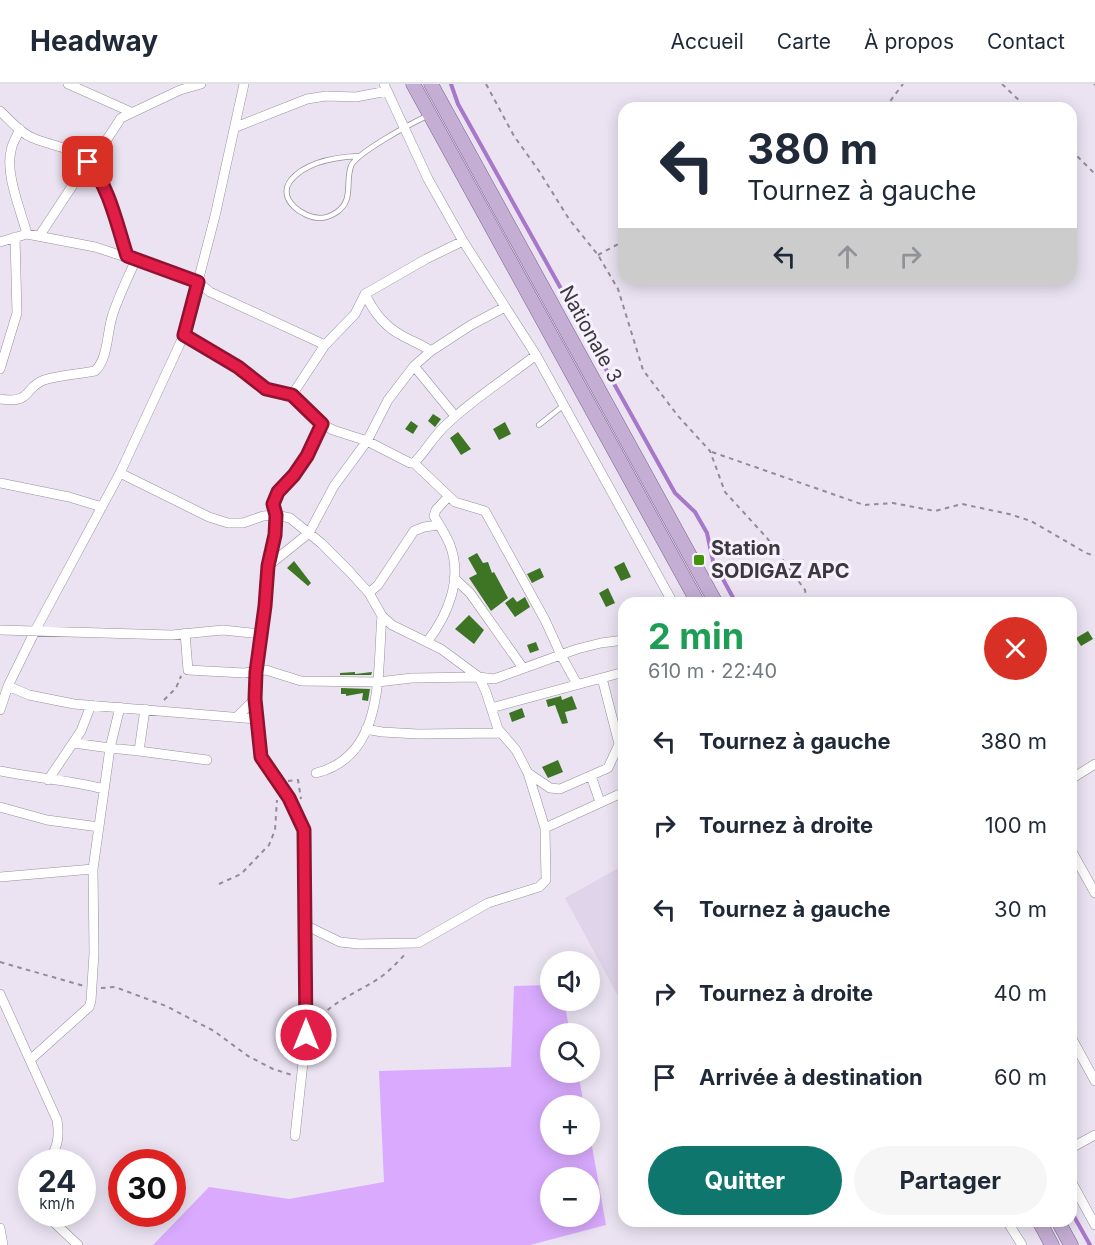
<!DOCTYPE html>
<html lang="fr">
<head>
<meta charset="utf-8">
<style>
	body { margin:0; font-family:Inter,sans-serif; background:#f6f6f7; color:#1f2937; height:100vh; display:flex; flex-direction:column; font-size:22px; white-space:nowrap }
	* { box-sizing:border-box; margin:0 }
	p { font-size:20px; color:#747a83 }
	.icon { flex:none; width:33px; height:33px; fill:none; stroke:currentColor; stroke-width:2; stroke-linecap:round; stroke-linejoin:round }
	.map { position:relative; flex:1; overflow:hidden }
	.panel { position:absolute; left:618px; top:513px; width:459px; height:630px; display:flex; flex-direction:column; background:#fff; border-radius:18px; box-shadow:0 3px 15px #0003 }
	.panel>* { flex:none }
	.banner { position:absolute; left:618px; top:18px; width:459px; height:183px; border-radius:18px; box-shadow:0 3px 15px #0003; background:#fff; color:#1f2937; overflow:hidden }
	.fabs { position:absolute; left:540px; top:867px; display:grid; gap:12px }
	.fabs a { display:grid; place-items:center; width:60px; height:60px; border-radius:50%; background:#fff; box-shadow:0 3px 15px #0003; font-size:30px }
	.speed { position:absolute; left:18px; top:1065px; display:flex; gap:12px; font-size:30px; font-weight:700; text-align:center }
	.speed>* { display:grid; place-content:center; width:78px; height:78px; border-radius:50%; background:#fff; box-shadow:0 3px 15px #0003; line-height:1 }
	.speed small { font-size:15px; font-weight:400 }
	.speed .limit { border:9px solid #d22; background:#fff; color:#111 }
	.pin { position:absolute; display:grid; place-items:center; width:51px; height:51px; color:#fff; margin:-26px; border-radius:12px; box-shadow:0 3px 9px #0006 }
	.me { position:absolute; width:66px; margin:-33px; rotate:0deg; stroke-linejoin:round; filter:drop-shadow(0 0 4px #0008) }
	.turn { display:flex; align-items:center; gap:21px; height:126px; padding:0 30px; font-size:27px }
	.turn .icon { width:78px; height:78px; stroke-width:2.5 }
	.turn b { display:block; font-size:42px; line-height:51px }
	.lanes { display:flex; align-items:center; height:57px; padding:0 30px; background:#0003; justify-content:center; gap:30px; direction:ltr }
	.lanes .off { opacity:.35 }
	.round { display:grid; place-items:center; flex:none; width:63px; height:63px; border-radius:32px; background:#f6f6f7 }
	.head { display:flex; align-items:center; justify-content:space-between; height:102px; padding:0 30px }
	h1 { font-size:36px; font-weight:700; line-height:45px; color:#1e9e55 }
	.action { display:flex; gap:12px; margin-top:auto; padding:12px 30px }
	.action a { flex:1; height:69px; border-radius:36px; background:#0f766e; color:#fff; font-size:24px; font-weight:700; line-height:69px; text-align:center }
	.action a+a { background:#f6f6f7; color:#1f2937 }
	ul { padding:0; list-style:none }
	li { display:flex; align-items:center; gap:18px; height:84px; padding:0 30px }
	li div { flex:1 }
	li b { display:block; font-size:22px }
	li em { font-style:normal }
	header { display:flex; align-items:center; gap:36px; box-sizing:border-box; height:84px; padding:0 30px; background:#fff; border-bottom:2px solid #e0e1e3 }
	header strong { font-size:28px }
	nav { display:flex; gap:33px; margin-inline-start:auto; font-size:21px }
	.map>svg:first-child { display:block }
	.built { fill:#e0d4ea }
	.green { fill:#d9aafe; fill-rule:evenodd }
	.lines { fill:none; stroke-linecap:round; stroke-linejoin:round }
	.stream { stroke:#a778c9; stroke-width:4 }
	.building { fill:#3d7525 }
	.lane-casing { stroke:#97909d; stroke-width:6 }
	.street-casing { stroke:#97909d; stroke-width:10 }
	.primary-casing { stroke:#7a628d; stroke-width:15 }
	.path { stroke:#928c97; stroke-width:2; stroke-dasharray:4.5 4.5; stroke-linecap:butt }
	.lane { stroke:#fff; stroke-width:4.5 }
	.street { stroke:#fff; stroke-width:9 }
	.primary { stroke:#c4aed4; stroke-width:14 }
	.route-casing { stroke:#92132f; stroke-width:15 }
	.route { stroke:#e11d48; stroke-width:10 }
	.poi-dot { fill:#3f9506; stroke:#f7f1fd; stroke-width:2 }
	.labels { text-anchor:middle; stroke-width:6; stroke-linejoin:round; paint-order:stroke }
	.street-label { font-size:20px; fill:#3b383e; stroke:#f7f1fd }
	.poi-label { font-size:20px; font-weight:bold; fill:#3b383e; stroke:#f7f1fd; text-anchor:start }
</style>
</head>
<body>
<header>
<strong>Headway</strong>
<nav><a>Accueil</a><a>Carte</a><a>À propos</a><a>Contact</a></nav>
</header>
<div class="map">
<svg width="1095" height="1161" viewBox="0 0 1095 1161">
	<rect width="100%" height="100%" fill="#ebe3f2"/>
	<path class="built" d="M624,781v142l-59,-109z"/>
	<path class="green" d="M550,901v15l14,1 6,32 -20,1v38l28,1 6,32 -34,1v38h40v-9l16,90 -76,20h-377l56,-58 80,12 95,-17 -5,-111 132,-4 3,-81zM550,1094h40v38h-40z"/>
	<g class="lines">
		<path class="stream" d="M451,0l7,20 217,389 20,19 12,21 6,28 23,42
			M1071,1127l19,34"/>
	</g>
	<path class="building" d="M433,330l8,5 -6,8 -7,-6z
		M411,337l7,5 -5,8 -8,-5z
		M505,338l6,12 -12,6 -6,-11z
		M458,348l13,17 -10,6 -11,-17z
		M477,469l6,10 5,-1 4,11 2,-1 14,26 -17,13 -22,-33 8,-4 -9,-16z
		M294,477l17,22 -3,3 -21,-18z
		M624,478l7,15 -10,4 -7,-14z
		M540,484l4,9 -12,6 -5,-9z
		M608,504l7,15 -9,4 -7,-14z
		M513,513l4,5 8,-5 5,10 -15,10 -10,-14z
		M469,531l15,15 -10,14 -19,-15z
		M1088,547l5,8 -12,7 -5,-8z
		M536,558l3,8 -9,3 -3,-8z
		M355,588v2l17,-2 -1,3h-31v-2z
		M341,604l29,1 -2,12 -6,-1 1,-7 -17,3v-2h-5z
		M561,612l1,4 10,-4 5,13 -12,3 3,11 -6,1 -7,-19 -7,2 -2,-7z
		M522,624l3,9 -13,5 -3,-9z
		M558,676l5,12 -15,6 -6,-11z"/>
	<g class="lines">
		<g class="lane-casing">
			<path id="lane" d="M359,72c-23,1 -52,5 -68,24 -15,19 12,38 29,38 7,0 11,-2 17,-6 17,-12 8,-29 14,-46 5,-13 61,-43 76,-50
				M539,341l25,-20"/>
		</g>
		<g class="street-casing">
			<path id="street" d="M68,0l63,28
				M384,0l44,95 35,62 73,114 137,248
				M0,27c10,9 20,22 33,27 16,7 37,9 52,21 19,14 34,73 42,97
				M236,43l71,-28 19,-3 30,1 31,-6
				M20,45c-3,7 -8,14 -9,22 -6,23 10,60 16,83
				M40,151l48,-73 14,-15 19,-29 59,-28 21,-6
				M0,158l27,-8 68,13 89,29 14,6 12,10 115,53
				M365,210c8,17 19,32 36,41 10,6 20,9 30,16
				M184,251l54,32 28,22 26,6 30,29 11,6 34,11 43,22h4c12,-12 20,-28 33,-39 27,-26 60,-46 89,-69
				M414,282l41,50
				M0,285l17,-56 -2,-76
				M292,311l33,-50 30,-31 10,-20 61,-35 37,-18
				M0,315c33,5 24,-12 44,-19 16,-5 35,-6 51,-9 13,-12 12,-38 17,-54 6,-20 16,-39 24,-58
				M414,379l41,39 30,9 60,109 16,35 16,29
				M120,389l89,44 19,6h15l20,-7 13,-1 14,3 31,25 28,28 20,22 13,23 10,9 49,24 38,28 7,15 12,37 18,21 12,23 17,55 1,52 -7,7 -51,16 -70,40 -59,1 -19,-2 -35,-17
				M0,399l69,14 33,10
				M268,482l41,-33 25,-47 33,-45 21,-41 26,-34 17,-15 40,-26 34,-18
				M454,494l16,15 53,75
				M369,509l9,-8 36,-54 10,-4 15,-2
				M0,546l172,5 51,-5 38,4
				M185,549l3,37 56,3 22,-3 35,11 77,1 34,-4 67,-1 15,2 83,-30 24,-6 23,-3
				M427,558c21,-27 36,-63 23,-97 -4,-10 -10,-19 -16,-29l2,-6 12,-13
				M602,594l17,66
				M8,602l21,9 45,9 183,15
				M491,624l133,-36
				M0,626l8,-24 27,-55 85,-158 64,-138 31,-119 29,-132
				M237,633l18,-18
				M366,645l16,3 36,2 83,-1
				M73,659l37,5 10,-41
				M139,667l68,9
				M0,687c35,7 70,9 104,18
				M316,689c70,-17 61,-103 66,-157
				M528,689l22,15 10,1 48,-21 11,-24 5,-3
				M591,692l9,26
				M1071,695l24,-15
				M48,696l33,-49 10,-26
				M0,723l47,13 52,7
				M545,744l79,-36
				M1071,766l24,43
				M0,793l93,-8
				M0,910l57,126c3,19 0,26 -8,42
				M1071,953l24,44
				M30,976l59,-53 2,-6 3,-48 -1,-84 17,-121 29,3 6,-42
				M295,1052l11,-101 -2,-205 -15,-32 -27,-37 -5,-42 -1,-47 9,-66 3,-40 7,-31 1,-20 -3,-11 5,-12 16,-17 13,-19 15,-32
				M1071,1064l24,-13
				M1071,1097l24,44
				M45,1130l33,31
				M1007,1137l15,24
				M0,1144l3,17"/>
		</g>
		<g class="primary-casing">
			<path id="primary" d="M413,0l285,519
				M431,0l285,519
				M1039,1137l13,24
				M1058,1137l13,24"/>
		</g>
		<path class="path" d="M486,0l28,52 25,35 30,48 29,36 20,34 25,81 35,46 32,35 15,41 42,46 38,52 2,13
			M1002,0l25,24
			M1094,0l1,1
			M885,24l18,-24
			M1071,66l24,24
			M598,171l26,-14
			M712,368l152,53 29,-2 42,8 27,-7 47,10 22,7 55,32 9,3
			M164,616l12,-12 5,-12
			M288,697l10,-1 3,19
			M219,800l22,-10 28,-29 6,-15 2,-30
			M0,878l84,24
			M101,904l14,-1 51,19 48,25 34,25 25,13 19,6
			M315,939c20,-25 46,-31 70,-49 7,-6 14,-13 20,-20"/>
		<use href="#lane" class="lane"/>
		<use href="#street" class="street"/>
		<use href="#primary" class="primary"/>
	</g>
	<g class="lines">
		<g class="route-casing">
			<path id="route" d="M88,78c20,21 30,66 39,94l71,26 -14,53 54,32 28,22 26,6 30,29 -15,32 -13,19 -16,17 -5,12 3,11 -1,20 -7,31 -3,40 -9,66 -1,27 6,58 28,41 15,32 2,205"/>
		</g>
		<use href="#route" class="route"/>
	</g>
	<rect class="poi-dot" x="693" y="470" width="12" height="12" rx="3"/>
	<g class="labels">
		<g class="street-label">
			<text transform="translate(591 250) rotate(61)" y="7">Nationale 3</text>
		</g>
		<g class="poi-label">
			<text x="711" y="471">Station<tspan x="711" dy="23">SODIGAZ APC</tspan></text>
		</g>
	</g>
</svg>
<div class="fabs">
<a><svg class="icon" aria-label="sound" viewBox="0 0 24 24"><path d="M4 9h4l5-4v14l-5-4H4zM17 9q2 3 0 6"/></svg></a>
<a><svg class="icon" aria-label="search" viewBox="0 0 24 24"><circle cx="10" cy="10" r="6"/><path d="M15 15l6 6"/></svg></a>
<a>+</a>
<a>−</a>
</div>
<div class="speed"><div>24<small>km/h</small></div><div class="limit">30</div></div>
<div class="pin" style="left:88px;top:78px;background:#d93025"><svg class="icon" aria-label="arrive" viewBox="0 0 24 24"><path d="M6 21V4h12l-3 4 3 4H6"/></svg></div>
<svg class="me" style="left:306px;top:951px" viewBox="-20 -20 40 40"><circle r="17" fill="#e11d48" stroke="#fff" stroke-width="3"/><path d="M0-11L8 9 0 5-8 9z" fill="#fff"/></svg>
<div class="banner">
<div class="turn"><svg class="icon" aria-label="left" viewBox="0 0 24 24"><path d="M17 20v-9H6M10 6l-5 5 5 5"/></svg><div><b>380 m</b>Tournez à gauche</div></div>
<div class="lanes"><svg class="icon" aria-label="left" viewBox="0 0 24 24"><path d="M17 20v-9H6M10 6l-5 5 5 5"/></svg><svg class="icon off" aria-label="ahead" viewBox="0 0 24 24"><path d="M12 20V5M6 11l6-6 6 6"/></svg><svg class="icon off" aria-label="right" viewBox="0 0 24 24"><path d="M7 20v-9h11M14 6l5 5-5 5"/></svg></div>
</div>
<section class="panel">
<div class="head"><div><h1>2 min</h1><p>610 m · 22:40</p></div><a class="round" style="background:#d93025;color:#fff"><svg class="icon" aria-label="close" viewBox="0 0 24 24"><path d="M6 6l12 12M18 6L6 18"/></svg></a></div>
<ul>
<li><svg class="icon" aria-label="left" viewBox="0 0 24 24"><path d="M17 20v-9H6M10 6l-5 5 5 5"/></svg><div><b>Tournez à gauche</b></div><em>380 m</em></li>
<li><svg class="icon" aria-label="right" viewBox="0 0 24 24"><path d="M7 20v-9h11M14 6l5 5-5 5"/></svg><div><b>Tournez à droite</b></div><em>100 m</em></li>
<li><svg class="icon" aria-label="left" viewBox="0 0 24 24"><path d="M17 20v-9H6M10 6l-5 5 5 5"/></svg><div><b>Tournez à gauche</b></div><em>30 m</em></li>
<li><svg class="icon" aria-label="right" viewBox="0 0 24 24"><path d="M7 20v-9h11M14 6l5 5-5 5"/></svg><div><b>Tournez à droite</b></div><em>40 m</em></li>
<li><svg class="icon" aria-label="arrive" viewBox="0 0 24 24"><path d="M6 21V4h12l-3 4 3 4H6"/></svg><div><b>Arrivée à destination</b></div><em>60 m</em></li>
</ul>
<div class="action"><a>Quitter</a><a>Partager</a></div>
</section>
</div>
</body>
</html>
